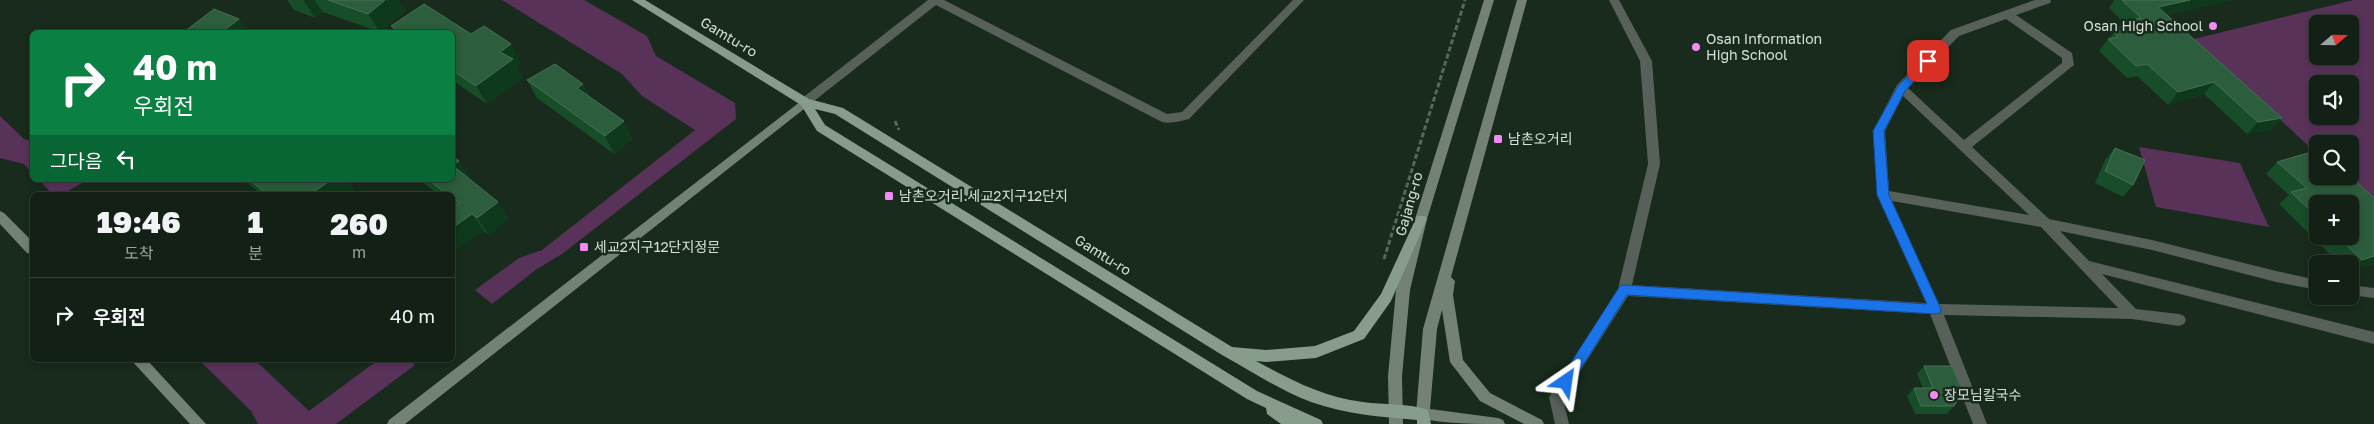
<!DOCTYPE html>
<html lang="ko">
<head>
<meta charset="utf-8">
<style>
	body { margin:0; font-family:"Golos Text","Noto Sans KR",sans-serif; background:#1f2d22; color:#f1f3f6; height:100vh; display:flex; flex-direction:column; font-size:19px; white-space:nowrap }
	* { box-sizing:border-box; margin:0 }
	p { font-size:16px; color:#9ca3a0 }
	.icon { flex:none; width:28px; height:28px; fill:none; stroke:currentColor; stroke-width:2; stroke-linecap:round; stroke-linejoin:round }
	.map { position:relative; flex:1; overflow:hidden }
	.details { position:absolute; left:30px; top:192px; width:425px; height:170px; display:flex; flex-direction:column; background:#122015; border-radius:8px; box-shadow:0 2px 8px #0003,0 0 0 1px #313e34 }
	.details>* { flex:none }
	.hud { position:absolute; left:30px; top:30px; width:425px; height:152px; border-radius:8px; box-shadow:0 2px 8px #0003,0 0 0 1px #313e34; background:#0b8043; color:#fff; overflow:hidden }
	.needle { width:32px; rotate:70deg }
	.fabs { position:absolute; left:2309px; top:15px; display:grid; gap:10px }
	.fabs a { display:grid; place-items:center; width:50px; height:50px; border-radius:8px; background:#122015; box-shadow:0 2px 8px #0003,0 0 0 1px #313e34; font-size:25px }
	.pin { position:absolute; display:grid; place-items:center; width:42px; height:42px; color:#fff; margin:-21px; border-radius:10px; box-shadow:0 2px 8px #0006 }
	.me { position:absolute; width:55px; margin:-28px; rotate:32deg; stroke-linejoin:round; filter:drop-shadow(0 0 4px #0008) }
	.turn { display:flex; align-items:center; gap:18px; height:105px; padding:0 20px; font-size:22px }
	.turn .icon { width:65px; height:65px; stroke-width:2.5 }
	.turn b { display:block; font-size:35px; line-height:42px }
	.then { display:flex; align-items:center; height:48px; padding:0 20px; background:#0003; gap:10px; font-size:19px }
	.eta { display:flex; justify-content:space-evenly; align-items:center; height:85px; text-align:center }
	.eta b { font-size:30px; font-weight:800; line-height:35px }
	ul { padding:0; list-style:none }
	li { display:flex; align-items:center; gap:15px; height:75px; padding:0 20px; border-top:1px solid #313e34 }
	li div { flex:1 }
	li b { display:block; font-size:19px }
	li em { font-style:normal }
	.map>svg:first-child { display:block }
	.green { fill:#59325a; fill-rule:evenodd }
	.lines { fill:none; stroke-linecap:round; stroke-linejoin:round }
	.path { stroke:#57685a; stroke-width:3; stroke-dasharray:5 2.5; stroke-linecap:butt }
	.street { fill:#576159; fill-rule:evenodd }
	.secondary { fill:#738275; fill-rule:evenodd }
	.primary { fill:#889c8b; fill-rule:evenodd }
	.wall { fill:#174d29; fill-rule:evenodd }
	.shaded-wall { fill:#0f391c }
	.building { fill:#2c5d3c; stroke:#467254 }
	.route { fill:#1a73e8; stroke:#114b97 }
	.poi-dot { fill:#f18af4; stroke:#182b1c; stroke-width:2 }
	.labels { text-anchor:middle; stroke-width:5; stroke-linejoin:round; paint-order:stroke }
	.poi-label { font-size:14px; fill:#d5e1d7; stroke:#182b1c; text-anchor:start }
	.street-label { font-size:14px; fill:#d5e1d7; stroke:#182b1c }
</style>
</head>
<body>
<div class="map">
<svg width="2374" height="424" viewBox="0 0 2374 424">
	<rect width="100%" height="100%" fill="#182b1c"/>
	<path class="green" d="M502,0h82l63,36 9,20 79,47 1,16 -174,135 -25,15 -45,35 -17,-14 44,-32 23,-8 153,-120 -53,-34 -20,-22z
		M2354,0h20v207l-33,-31h9v-32h-32l-1,10 -123,-115zM2318,24h32v32h-32zM2318,84h32v32h-32z
		M0,116l24,23 8,2v32l-8,-9 -24,-6z
		M2139,147l101,16 29,64 -113,-20z
		M39,180h40l3,3 -21,12h-8z
		M199,360h56l54,51 69,-51h32l5,5 -79,59h-78l-7,-13z"/>
	<g class="lines">
		<path class="path" d="M895,121l4,9
			M1384,259l81,-259"/>
		<path class="street" d="M928,0h16l223,114 15,-2 111,-112h11l-115,119c-8,2 -19,5 -27,3l-226,-117 -127,100h-8l-2,-3 2,-3z
			M1609,0h10l33,61 8,103 -28,121 294,18 -49,-108 -4,-64 24,-46 54,-55 84,-30h16l-1,3 -34,12 56,38 2,12 -102,82 77,72 103,21 124,31 42,9v10l-42,-8 -124,-32 -92,-19 29,30 285,71v12l-272,-70 34,35 43,5 5,2 2,4 -2,4 -5,2 -47,-7 -188,-4 43,109h-14l-43,-110 -302,-18 -65,102 6,26h-14l-6,-27 69,-108 30,-125 -8,-103zM2006,19l56,39v5l-98,77 -56,-52 51,-52zM1903,96l126,119 -140,-24 -4,-60zM1892,201l149,26 77,81 -179,-4z
			M2350,285l24,3v10l-24,-3z"/>
		<path class="secondary" d="M1484,0h10l-67,219 -17,71 -8,86 1,48h-14l-1,-48 8,-86 19,-71z
			M1517,0h10l-76,277 4,4 -2,14 10,65 27,33 52,27 2,4h-20l-44,-23 -30,-39 -8,-52 -5,19 -7,80 68,9 5,2 2,4c-28,0 -60,0 -87,-6l-2,-4 7,-85z
			M805,98l6,4 -2,3 -404,319h-18l2,-4z
			M0,211l4,2 28,28v13l-5,-1 -27,-29z
			M131,360h16l59,64h-16z"/>
		<path class="primary" d="M632,0h13l164,99 34,9 389,239 34,3 49,-4 39,-15 27,-37 36,-78h8l2,3 -36,82 -27,38 -48,19 -50,4 -10,-1c35,19 67,36 107,41 20,3 47,1 65,8l3,14h-14v-4c-36,-3 -72,-6 -106,-18 -32,-12 -60,-31 -89,-47l-387,-241 -20,-5 10,16 432,266 64,29 2,4h-42l-14,-10 -1,-6 -19,-9 -430,-268 -16,-26z"/>
	</g>
	<path class="wall" d="M287,0h111l7,11 -25,21 -57,-20 -8,6 -21,-8z
		M2114,0h118l-65,15 115,103 -12,12 -23,4 -43,-40 -36,11 -31,-29 -10,2 -28,-27 9,-12 7,-7 7,-9h2l-15,-15z
		M391,26l80,8 50,29 -4,3 6,12 -36,26 -35,-24v-48h-57z
		M527,80l56,4 7,13 42,42 -18,15 -77,-56z
		M2115,148l18,37 -10,12 -28,-14 10,-23z
		M2318,150l56,114 -24,7v-7h-10l-61,-60 10,-9 -23,-21 11,-12zM2318,204l32,32h-32z
		M459,161l11,17h-1l29,24 10,17 -19,16 -37,-29v-11h-13l-19,-15h32z
		M244,180h102l9,11 -6,4h-87z
		M1924,366l30,40 -7,8h-32l-8,-18 7,-8h9l-6,-14z"/>
	<path class="shaded-wall" d="M303,0h11l9,12 -8,6z
		M385,0h13l7,11 -25,21 -12,-18z
		M2190,0h42l-83,20 9,-13z
		M239,19l10,13h-27z
		M511,44l10,19 -4,3 6,12 -36,26 -11,-18 24,-34z
		M2214,82l-10,12 -36,11 10,-13z
		M583,84l9,18 -15,-14z
		M2282,118l-12,12 -23,4 11,-12z
		M624,121l8,18 -18,15 -9,-18z
		M459,161l11,17 -7,4 -11,-16v-1z
		M331,180h15l9,11 -6,4h-40z
		M498,202l10,17 -19,16 -12,-17z
		M472,214l12,17 -32,22v-25z
		M2374,256v8l-24,7v-1l12,-10z"/>
	<path class="building" d="M328,0h57l-17,14z
		M2122,0h68l-32,7 124,111 -24,4 -44,-40 -36,10 -31,-28 -11,2 -28,-27 10,-2 -4,-4 14,-4 -6,-6 19,-5z
		M424,4l47,30 13,-8 27,18 -11,8 13,7 -37,27 -24,-16v-38h-52l-9,-6z
		M214,9l25,10 -17,13h-38z
		M555,64l28,20 -6,4 47,33 -19,15 -78,-56z
		M2115,148l30,12 -12,25 -28,-14z
		M2318,150v26h32l24,22v58l-12,4 -25,-24h13v-32h-32v14l-27,-26 16,-4 -30,-26z
		M452,156l7,5 -7,4z
		M452,165l46,37 -21,16 -5,-4 -20,14v-20l7,-5 -7,-5v-3h-4l-19,-15h23z
		M250,180h81l-22,15h-41z
		M1924,366h28l11,26 -9,14h-33l-7,-18h19z"/>
	<path class="route" d="M1928,57l4,1v5l-27,28 -21,40 5,64 52,114 -1,4 -5,1 -308,-19 -57,91h-9l-2,-4 2,-4 59,-92 4,-1 303,19 -50,-109 -4,-64 25,-45 27,-28z"/>
	<g class="poi-dot">
		<circle cx="2213" cy="26" r="5"/>
		<circle cx="1696" cy="47" r="5"/>
		<rect x="1493" y="134" width="10" height="10" rx="2.5"/>
		<rect x="884" y="191" width="10" height="10" rx="2.5"/>
		<rect x="579" y="242" width="10" height="10" rx="2.5"/>
		<circle cx="1934" cy="395" r="5"/>
	</g>
	<g class="labels">
		<g class="poi-label">
			<text x="2203" y="31" text-anchor="end">Osan High School</text>
			<text x="1706" y="44">Osan Information<tspan x="1706" dy="16">High School</tspan></text>
			<text x="1508" y="144">남촌오거리</text>
			<text x="899" y="201">남촌오거리.세교2지구12단지</text>
			<text x="594" y="252">세교2지구12단지정문</text>
			<text x="1944" y="400">장모님칼국수</text>
		</g>
		<g class="street-label">
			<text transform="translate(729 37) rotate(31)" y="5">Gamtu-ro</text>
			<text transform="translate(1409 204) rotate(-74)" y="5">Gajang-ro</text>
			<text transform="translate(1103 255) rotate(32)" y="5">Gamtu-ro</text>
		</g>
	</g>
</svg>
<div class="fabs">
<a><svg class="needle" viewBox="-14 -14 28 28"><path d="M0-13l5 13h-10z" fill="#e53935"/><path d="M0 13l5-13h-10z" fill="#9ca3a0"/></svg></a>
<a><svg class="icon" aria-label="sound" viewBox="0 0 24 24"><path d="M4 9h4l5-4v14l-5-4H4zM17 9q2 3 0 6"/></svg></a>
<a><svg class="icon" aria-label="search" viewBox="0 0 24 24"><circle cx="10" cy="10" r="6"/><path d="M15 15l6 6"/></svg></a>
<a>+</a>
<a>−</a>
</div>
<div class="pin" style="left:1928px;top:61px;background:#d93025"><svg class="icon" aria-label="arrive" viewBox="0 0 24 24"><path d="M6 21V4h12l-3 4 3 4H6"/></svg></div>
<svg class="me" style="left:1566px;top:382px" viewBox="-20 -20 40 40"><path d="M0-17L14 15 0 8-14 15z" fill="#1a73e8" stroke="#fff" stroke-width="4"/></svg>
<div class="hud">
<div class="turn"><svg class="icon" aria-label="right" viewBox="0 0 24 24"><path d="M7 20v-9h11M14 6l5 5-5 5"/></svg><div><b>40 m</b>우회전</div></div>
<div class="then">그다음<svg class="icon" aria-label="left" viewBox="0 0 24 24"><path d="M17 20v-9H6M10 6l-5 5 5 5"/></svg></div>
</div>
<section class="details">
<div class="eta">
<div><b>19:46</b><p>도착</p></div>
<div><b>1</b><p>분</p></div>
<div><b>260</b><p>m</p></div>
</div>
<ul>
<li><svg class="icon" aria-label="right" viewBox="0 0 24 24"><path d="M7 20v-9h11M14 6l5 5-5 5"/></svg><div><b>우회전</b></div><em>40 m</em></li>
</ul>
</section>
</div>
</body>
</html>
